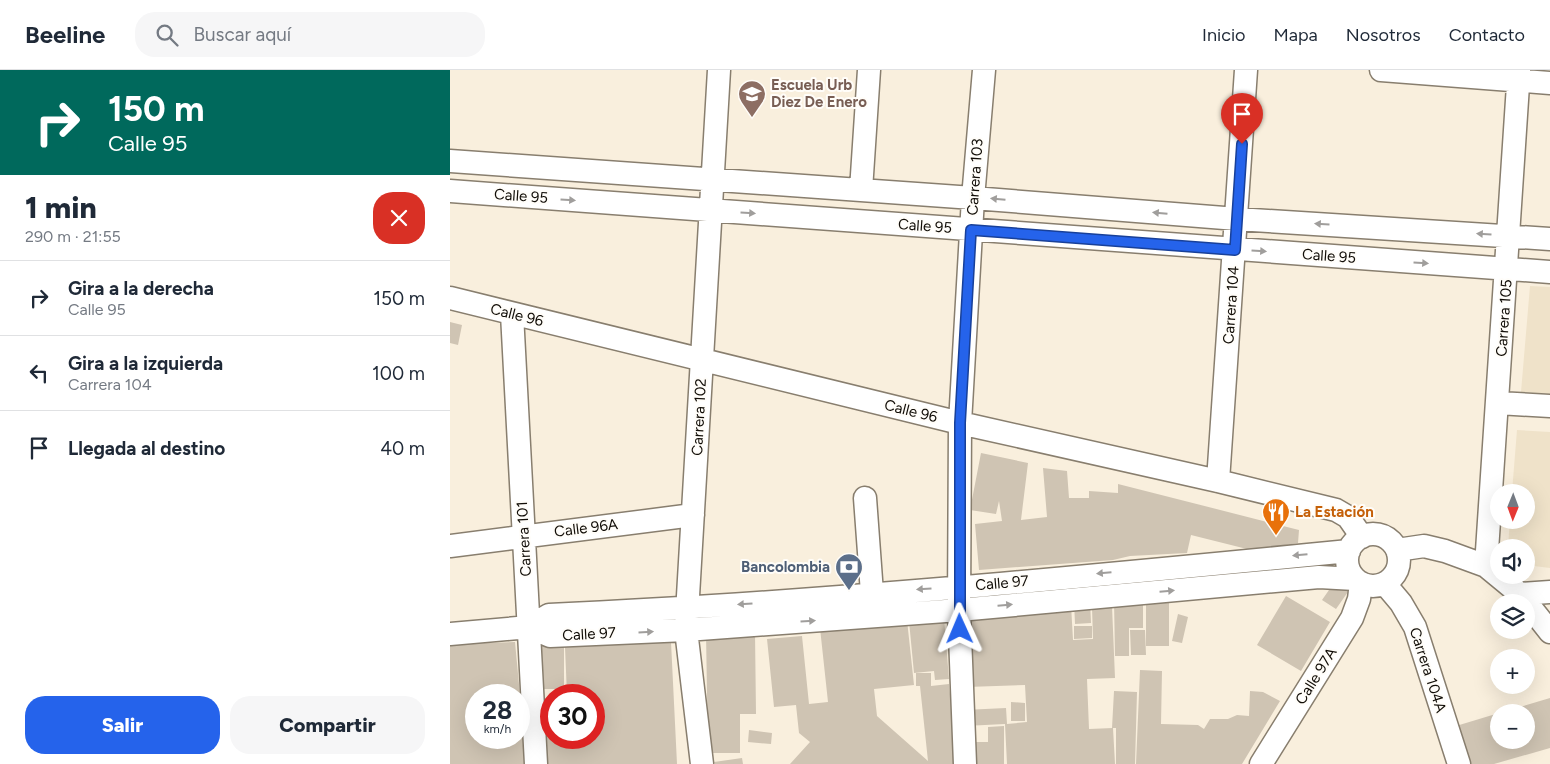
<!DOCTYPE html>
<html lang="es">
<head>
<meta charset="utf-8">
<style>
	body { margin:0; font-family:Figtree,sans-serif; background:#f6f6f7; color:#1f2937; height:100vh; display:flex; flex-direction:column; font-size:19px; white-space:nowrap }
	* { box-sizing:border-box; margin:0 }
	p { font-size:16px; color:#747a83 }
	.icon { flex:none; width:28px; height:28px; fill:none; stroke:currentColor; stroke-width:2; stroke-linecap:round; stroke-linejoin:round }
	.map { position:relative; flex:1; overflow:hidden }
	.drawer { display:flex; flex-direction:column; background:#fff; width:450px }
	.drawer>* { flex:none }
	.banner { background:#00695c; color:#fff; overflow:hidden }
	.needle { width:32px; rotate:181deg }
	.tools { position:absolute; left:1040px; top:414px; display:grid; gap:10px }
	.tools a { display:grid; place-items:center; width:45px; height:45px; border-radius:50%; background:#fff; box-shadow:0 5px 20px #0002; font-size:25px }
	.speed { position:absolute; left:15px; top:614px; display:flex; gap:10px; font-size:25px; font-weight:700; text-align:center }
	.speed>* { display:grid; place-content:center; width:65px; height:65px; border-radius:50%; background:#fff; box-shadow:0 5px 20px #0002; line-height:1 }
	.speed small { font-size:12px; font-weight:400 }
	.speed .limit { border:8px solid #d22; background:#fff; color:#111 }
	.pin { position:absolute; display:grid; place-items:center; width:42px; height:42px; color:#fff; margin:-51px -21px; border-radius:50% 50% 50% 0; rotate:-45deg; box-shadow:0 0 5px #0007 }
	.pin .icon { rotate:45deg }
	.me { position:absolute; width:55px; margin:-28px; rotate:359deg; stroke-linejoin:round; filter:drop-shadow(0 0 4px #0008) }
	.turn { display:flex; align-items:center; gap:18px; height:105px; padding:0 25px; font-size:22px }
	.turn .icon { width:65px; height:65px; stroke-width:2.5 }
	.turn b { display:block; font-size:35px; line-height:42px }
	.round { display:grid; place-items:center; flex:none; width:52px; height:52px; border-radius:20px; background:#f6f6f7 }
	.headline { display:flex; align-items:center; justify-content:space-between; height:85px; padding:0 25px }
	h1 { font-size:30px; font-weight:800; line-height:38px }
	.cta { display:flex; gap:10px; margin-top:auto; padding:10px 25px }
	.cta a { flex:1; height:58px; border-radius:20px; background:#2563eb; color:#fff; font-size:20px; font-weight:800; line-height:58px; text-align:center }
	.cta a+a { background:#f6f6f7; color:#1f2937 }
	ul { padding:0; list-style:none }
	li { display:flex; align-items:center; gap:15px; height:75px; padding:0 25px; border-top:1px solid #e0e1e3 }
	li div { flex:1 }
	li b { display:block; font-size:19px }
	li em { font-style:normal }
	header { display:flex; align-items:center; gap:30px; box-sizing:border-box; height:70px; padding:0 25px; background:#fff; border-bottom:1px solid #e0e1e3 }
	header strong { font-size:24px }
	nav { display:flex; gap:28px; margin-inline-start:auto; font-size:18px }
	.search { width:350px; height:45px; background:#f6f6f7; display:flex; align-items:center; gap:12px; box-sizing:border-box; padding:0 18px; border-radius:20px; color:#747a83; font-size:19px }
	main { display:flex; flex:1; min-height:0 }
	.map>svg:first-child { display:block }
	.built { fill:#efe2c9 }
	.building { fill:#cfc4b3 }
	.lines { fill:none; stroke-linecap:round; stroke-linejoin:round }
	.minor-casing { stroke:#887e6e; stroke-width:25 }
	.minor { stroke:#fff; stroke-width:22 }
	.oneway { fill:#a09e9c }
	.route-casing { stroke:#184099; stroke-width:12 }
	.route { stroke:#2563eb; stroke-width:9 }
	.labels { text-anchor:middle; stroke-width:4; stroke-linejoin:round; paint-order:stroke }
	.education-label { font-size:15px; font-weight:bold; fill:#785e54; stroke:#fffdf9; text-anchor:start }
	.street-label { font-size:15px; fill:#110d07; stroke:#fffdf9 }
	.food-label { font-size:15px; font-weight:bold; fill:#c56008; stroke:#fffdf9; text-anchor:start }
	.service-label { font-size:15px; font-weight:bold; fill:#4e5e75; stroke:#fffdf9; text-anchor:end }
</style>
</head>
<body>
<header>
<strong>Beeline</strong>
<div class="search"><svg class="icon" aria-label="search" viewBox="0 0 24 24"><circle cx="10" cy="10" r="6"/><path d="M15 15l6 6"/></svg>Buscar aquí</div>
<nav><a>Inicio</a><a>Mapa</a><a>Nosotros</a><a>Contacto</a></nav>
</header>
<main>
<section class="drawer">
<div class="banner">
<div class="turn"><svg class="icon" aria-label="right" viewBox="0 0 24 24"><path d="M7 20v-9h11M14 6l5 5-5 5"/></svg><div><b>150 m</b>Calle 95</div></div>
</div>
<div class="headline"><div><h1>1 min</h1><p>290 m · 21:55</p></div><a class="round" style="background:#d93025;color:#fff"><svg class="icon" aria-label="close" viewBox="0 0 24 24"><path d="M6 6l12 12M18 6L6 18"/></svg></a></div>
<ul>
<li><svg class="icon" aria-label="right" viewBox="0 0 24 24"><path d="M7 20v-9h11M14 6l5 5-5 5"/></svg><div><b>Gira a la derecha</b><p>Calle 95</p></div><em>150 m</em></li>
<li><svg class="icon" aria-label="left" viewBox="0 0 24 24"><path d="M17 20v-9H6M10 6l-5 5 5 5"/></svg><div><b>Gira a la izquierda</b><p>Carrera 104</p></div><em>100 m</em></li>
<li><svg class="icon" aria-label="arrive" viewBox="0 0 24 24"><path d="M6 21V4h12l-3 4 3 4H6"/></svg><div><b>Llegada al destino</b></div><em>40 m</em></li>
</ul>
<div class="cta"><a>Salir</a><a>Compartir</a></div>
</section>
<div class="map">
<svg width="1100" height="694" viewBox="0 0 1100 694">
	<rect width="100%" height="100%" fill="#f9efdd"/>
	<path class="built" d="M1080,216l20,1v107l-29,-2z
		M1067,360l33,2v136l-24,-3v-17l-18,-1 2,-27h16v-28h-14z"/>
	<path class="building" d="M0,252l12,3 -4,20 -8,-2z
		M531,383l47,10 -7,57 26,-3 -4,-49 24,3 2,27h20v-7l29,2v-9l181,46 -1,13 -47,7 -60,-15 -4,18 -57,3 -17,4 -134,10 -4,-46 27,-3 -3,-20 -3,13 -26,-4z
		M886,510l14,9 -14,20 -14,-9z
		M836,526l44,26 -29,49 -44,-26z
		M696,528h23v48h-23z
		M693,529v29h-14v28h-14l-1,-56z
		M624,531h16l1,22 -16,1z
		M621,535l2,35 20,-1 -1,-32 20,-1 3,72 -28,1 2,50 24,-1 2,36h-108l-2,-40 -40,2 -1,-16 42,-2 1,16 20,-2 -2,-37 -58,2 -3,-76z
		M728,544l10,3 -6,26 -10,-2z
		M494,548l5,61 -14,1 -1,-9 -20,2 -5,-52z
		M457,550l7,65 -40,4 3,27 51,45 -8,-75h-4v-13h15v13l18,-2 8,80h-167l20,-22 -11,-9 -3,-28 -22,2 -7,-68 35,-3 7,68 19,-2 -8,-74z
		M624,556h18v12l-18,1z
		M680,560h15l1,25h-15z
		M256,563h49l1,81h-16v39h-32z
		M65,572l5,53h-44v43h43l1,-43 4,69h-74v-120z
		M221,572l6,122h-134l-2,-54h10v28h43v-43h-27l-2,-48z
		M86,574h28v45h-28z
		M690,600l22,1 -1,53 37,1 6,4 6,-10h18l9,-4 12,1 1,-25 13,1 17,9 -38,63h-106z
		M664,621l23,1 -2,72h-19v-36h-4z
		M1100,628v50l-56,16h-25l-13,-38 43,-13v27h27v-28h-23z
		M561,632l14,1v18h-14z
		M554,656v38h-34v-22h18v-15z
		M299,660l23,3 -1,11 -23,-2z
		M292,688l1,6h-28l-1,-2z"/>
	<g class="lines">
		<g class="minor-casing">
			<path id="minor" d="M931,0l169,13
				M0,91l523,37 264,21 313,20
				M411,120l8,-120
				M0,121l1100,81
				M0,228l510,125 258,58 118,29 12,7 14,20
				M62,244l24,450
				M1048,333l52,3
				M768,411l28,-411
				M415,428l7,95
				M897 490a26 26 0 1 1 52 0a26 26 0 1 1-52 0Z
				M0,476l243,-31
				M947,480l27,-4 21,5 41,15 34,28 30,38
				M1036,496l33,-496
				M935,514l16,19 14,24 44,137
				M1070,524l30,-2
				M79,557l21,9 136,-6 273,-20 360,-33 36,2
				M0,564l79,-7 20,-12c267,-12 534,-38 800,-64
				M252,694l-16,-134 33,-560
				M515,694l-6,-154 1,-187 13,-225 11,-128
				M811,694l91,-146 7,-19 2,-16"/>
		</g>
		<use href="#minor" class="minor"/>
	</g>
	<defs><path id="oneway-solid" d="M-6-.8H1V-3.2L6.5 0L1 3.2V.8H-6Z" transform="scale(1.25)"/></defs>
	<g class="oneway">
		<use href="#oneway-solid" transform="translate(548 129) rotate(-175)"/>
		<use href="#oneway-solid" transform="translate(118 130) rotate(4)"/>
		<use href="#oneway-solid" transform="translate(298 143) rotate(4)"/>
		<use href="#oneway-solid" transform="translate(710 143) rotate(-175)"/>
		<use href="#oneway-solid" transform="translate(872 154) rotate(-176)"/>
		<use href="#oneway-solid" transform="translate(1034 164) rotate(-176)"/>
		<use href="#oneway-solid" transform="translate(809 181) rotate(4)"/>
		<use href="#oneway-solid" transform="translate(971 193) rotate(4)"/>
		<use href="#oneway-solid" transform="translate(850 485) rotate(175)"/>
		<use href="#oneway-solid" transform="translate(654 503) rotate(175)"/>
		<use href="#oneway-solid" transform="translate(474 519) rotate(176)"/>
		<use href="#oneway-solid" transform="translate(717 521) rotate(-5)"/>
		<use href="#oneway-solid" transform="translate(295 534) rotate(176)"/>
		<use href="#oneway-solid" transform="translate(555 535) rotate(-5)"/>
		<use href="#oneway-solid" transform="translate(358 551) rotate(-4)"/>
		<use href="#oneway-solid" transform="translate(196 562) rotate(-3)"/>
	</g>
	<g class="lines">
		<g class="route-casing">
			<path id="route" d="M510,559v-206l11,-193 264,20 7,-106"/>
		</g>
		<use href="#route" class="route"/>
	</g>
	<defs>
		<g id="school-pin" transform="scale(1.4375)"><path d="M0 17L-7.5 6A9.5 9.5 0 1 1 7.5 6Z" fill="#8d6e63" stroke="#fffdf9"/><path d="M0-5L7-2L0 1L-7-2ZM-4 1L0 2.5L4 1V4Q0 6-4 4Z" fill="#fff"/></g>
		<g id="restaurant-pin" transform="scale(1.4375)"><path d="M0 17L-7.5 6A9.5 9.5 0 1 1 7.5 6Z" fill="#e8710a" stroke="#fffdf9"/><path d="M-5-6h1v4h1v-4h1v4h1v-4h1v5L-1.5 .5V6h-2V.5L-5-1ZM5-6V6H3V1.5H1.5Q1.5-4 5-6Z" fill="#fff"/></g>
		<g id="bank-pin" transform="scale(1.4375)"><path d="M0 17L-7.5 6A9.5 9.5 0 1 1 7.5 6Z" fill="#5c6f8a" stroke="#fffdf9"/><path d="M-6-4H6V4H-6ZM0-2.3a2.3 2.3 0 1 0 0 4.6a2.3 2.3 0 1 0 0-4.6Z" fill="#fff"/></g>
	</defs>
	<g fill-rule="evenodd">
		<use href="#school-pin" x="302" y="24"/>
		<use href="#restaurant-pin" x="826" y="442"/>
		<use href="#bank-pin" x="399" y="497"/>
	</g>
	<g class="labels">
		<g class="education-label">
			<text x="321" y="20">Escuela Urb<tspan x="321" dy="17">Diez De Enero</tspan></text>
		</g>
		<g class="street-label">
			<text transform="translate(525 107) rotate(-86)" y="5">Carrera 103</text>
			<text transform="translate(71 126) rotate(4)" y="5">Calle 95</text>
			<text transform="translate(475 156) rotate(4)" y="5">Calle 95</text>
			<text transform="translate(879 186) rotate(4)" y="5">Calle 95</text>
			<text transform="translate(781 235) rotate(-86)" y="5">Carrera 104</text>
			<text transform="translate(67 245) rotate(14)" y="5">Calle 96</text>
			<text transform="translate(1054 248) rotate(-86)" y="5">Carrera 105</text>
			<text transform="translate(461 341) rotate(14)" y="5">Calle 96</text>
			<text transform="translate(249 347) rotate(-87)" y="5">Carrera 102</text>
			<text transform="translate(136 458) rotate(-7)" y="5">Calle 96A</text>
			<text transform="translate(74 469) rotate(-93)" y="5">Carrera 101</text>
			<text transform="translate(552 513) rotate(-5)" y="5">Calle 97</text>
			<text transform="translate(139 564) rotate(-3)" y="5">Calle 97</text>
			<text transform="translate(978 600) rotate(72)" y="5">Carrera 104A</text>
			<text transform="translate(866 606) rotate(-58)" y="5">Calle 97A</text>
		</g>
		<g class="food-label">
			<text x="845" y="447">La Estación</text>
		</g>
		<g class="service-label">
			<text x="380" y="502">Bancolombia</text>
		</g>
	</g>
</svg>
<div class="tools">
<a><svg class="needle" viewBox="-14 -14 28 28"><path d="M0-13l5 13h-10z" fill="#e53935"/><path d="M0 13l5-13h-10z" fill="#747a83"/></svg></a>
<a><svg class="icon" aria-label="sound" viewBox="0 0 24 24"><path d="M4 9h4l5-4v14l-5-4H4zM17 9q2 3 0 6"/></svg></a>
<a><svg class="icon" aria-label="layers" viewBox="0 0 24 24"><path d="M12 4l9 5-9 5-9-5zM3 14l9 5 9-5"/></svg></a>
<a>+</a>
<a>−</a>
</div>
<div class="speed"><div>28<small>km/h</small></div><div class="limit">30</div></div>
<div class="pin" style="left:792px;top:74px;background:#d93025"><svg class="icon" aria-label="arrive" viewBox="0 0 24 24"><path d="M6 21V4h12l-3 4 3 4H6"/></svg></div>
<svg class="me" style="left:510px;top:559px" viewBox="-20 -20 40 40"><path d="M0-17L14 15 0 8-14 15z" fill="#2563eb" stroke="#fff" stroke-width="4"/></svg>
</div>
</main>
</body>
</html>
